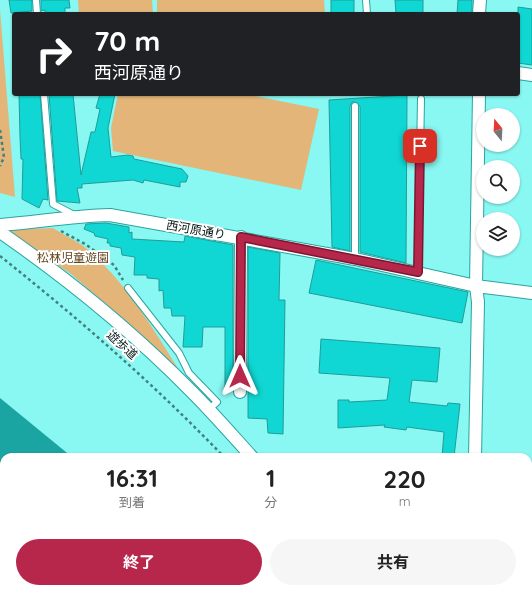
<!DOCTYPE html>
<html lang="ja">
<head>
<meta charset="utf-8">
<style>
	body { margin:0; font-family:Quicksand,"Noto Sans JP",sans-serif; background:#f6f6f6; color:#222; height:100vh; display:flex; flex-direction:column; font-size:15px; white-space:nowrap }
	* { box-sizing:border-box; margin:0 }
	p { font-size:13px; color:#767676 }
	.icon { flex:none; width:22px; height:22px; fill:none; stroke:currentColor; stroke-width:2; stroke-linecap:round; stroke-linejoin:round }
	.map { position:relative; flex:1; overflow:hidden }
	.side { position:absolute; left:0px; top:453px; width:532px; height:140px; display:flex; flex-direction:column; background:#fff; border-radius:12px 12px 0 0; box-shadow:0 1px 3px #0004 }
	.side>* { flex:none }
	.hud { position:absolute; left:12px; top:12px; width:508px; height:84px; border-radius:4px; box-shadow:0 1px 3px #0004; background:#202124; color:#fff; overflow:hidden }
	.needle { width:26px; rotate:342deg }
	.controls { position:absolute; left:476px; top:108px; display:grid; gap:8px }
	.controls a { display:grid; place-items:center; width:44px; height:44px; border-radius:50%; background:#fff; box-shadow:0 1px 3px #0004; font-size:20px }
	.pin { position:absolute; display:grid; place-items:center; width:34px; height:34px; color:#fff; margin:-17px; border-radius:8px; box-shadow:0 2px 6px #0006 }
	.me { position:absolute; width:44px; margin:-22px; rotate:0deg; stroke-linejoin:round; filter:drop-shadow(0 0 3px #0008) }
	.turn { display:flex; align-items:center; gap:14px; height:84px; padding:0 16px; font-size:18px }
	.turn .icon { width:52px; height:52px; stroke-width:2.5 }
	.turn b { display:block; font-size:28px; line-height:34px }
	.eta { display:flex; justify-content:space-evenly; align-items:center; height:68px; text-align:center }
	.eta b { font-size:24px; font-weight:700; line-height:28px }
	.action { display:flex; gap:8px; margin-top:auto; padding:8px 16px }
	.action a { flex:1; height:46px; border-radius:24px; background:#b7264b; color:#fff; font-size:16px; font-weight:700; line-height:46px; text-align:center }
	.action a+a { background:#f6f6f6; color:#222 }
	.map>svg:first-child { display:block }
	.green { fill:#e4b579 }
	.water { fill:#1ba5a2 }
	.building { fill:#10d7d3; stroke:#209d9a }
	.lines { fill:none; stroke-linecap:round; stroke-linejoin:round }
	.service-casing { stroke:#2ba4a0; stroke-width:8 }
	.minor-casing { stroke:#2ba4a0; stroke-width:14 }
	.path { stroke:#42817e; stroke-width:2.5; stroke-dasharray:3 3; stroke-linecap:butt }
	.service { stroke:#fff; stroke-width:6 }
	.minor { stroke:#fff; stroke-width:12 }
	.route-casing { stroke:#771931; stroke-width:10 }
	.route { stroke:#b7264b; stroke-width:7 }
	.labels { text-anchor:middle; stroke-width:4; stroke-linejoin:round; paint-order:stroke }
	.street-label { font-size:12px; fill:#001514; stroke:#fff }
	.park-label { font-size:12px; fill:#624620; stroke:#fff }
</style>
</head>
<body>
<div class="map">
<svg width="532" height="593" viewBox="0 0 532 593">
	<rect width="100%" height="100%" fill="#89f7f2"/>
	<path class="green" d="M78,0h74l1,14h-74z
		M157,0h167l1,14h-168z
		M0,9l15,188 -15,-4z
		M118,94h128l73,15 -18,81 -188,-39 -2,-23z
		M53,228c9,6 20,11 29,17 42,33 71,84 99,128l-65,-60 -45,-39 -64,-44z"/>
	<path class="water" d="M0,398l72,59h-68v132h219l4,4h-227z"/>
	<path class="building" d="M9,0h23v11l-21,2z
		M41,0h28l1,8h-5v6h-20v-4l-4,1z
		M331,0h23v14h-23z
		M395,0h28v14h-27z
		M458,0h14v14h-15z
		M518,7l14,2v56l-14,-2z
		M19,94h21l8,106 -5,-1 -4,9 -17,-9 1,-40h-2l-1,-22z
		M49,94h24l8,81 10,-43h4l5,-23 -4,-1 4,-14h15l-7,34 3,29 17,-2 5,1 1,3 48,10 6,7 -2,6h-6v5l-36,-7 -1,3 -10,-3 -51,4v4h-5l3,15 -23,-2z
		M407,95l-1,168 -46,-11v-146l-5,-4h-3l-2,4v145l-18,-4 -3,-147z
		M106,223l23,4v6l3,-1v7l52,3 1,-6 48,9v145h-8v-63h-22l-1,20h-19l2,-31h-13l-1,-8h-7l-1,-18 -4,1v-12l-12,-1v-3h-13l1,-18 -13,-2 -1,-7 -11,-2v-3h-3l1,-4 -13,-3 -1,-3 -10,-4 2,-5z
		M248,247l32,6 -1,47h6l-2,134 -15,-1 -1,-14 -19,-1z
		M316,260l152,32 -6,31 -153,-30z
		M321,339l119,9 -3,34 -25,-2 -3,22 38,4 1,-3 12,1 -6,53h-12l2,-25 -37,-5 -1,3 -22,-3 1,-2 -47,3v-28h11v2l38,-2 3,-22 -71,-5z"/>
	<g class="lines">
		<g class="service-casing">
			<path id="service" d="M36,0l1,14
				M366,0l1,14
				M44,94l9,110 23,12
				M355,259v-153
				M418,272l3,-173
				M128,288l51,65 10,20 28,29 -9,8"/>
		</g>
		<g class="minor-casing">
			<path id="minor" d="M479,14l1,-14
				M518,73l14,2
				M0,225c37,-3 73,-9 110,-10l245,44 121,27 56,7
				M0,232c68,47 134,101 192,160 21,21 40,43 60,65
				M240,392l1,-155
				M475,457l3,-155 -2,-16 3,-192
				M368,589l3,4
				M472,593v-4"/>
		</g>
		<path class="path" d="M0,130l4,27 -4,9
			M61,231l24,13 29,21 9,15
			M0,256c79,63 154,128 224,201
			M343,589l4,4"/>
		<use href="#service" class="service"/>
		<use href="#minor" class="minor"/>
	</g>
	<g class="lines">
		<g class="route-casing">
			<path id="route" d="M240,376l1,-139 177,35 2,-126"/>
		</g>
		<use href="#route" class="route"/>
	</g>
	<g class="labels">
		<g class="street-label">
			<text transform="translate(196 230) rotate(10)" y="4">西河原通り</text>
			<text transform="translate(122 345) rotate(42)" y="4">遊歩道</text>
		</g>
		<g class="park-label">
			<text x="73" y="262">松林児童遊園</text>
		</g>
	</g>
</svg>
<div class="controls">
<a><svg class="needle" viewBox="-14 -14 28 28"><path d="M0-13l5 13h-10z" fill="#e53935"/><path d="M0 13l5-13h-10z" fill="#767676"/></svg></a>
<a><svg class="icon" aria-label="search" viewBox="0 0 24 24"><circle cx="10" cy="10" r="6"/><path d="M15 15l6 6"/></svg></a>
<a><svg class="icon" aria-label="layers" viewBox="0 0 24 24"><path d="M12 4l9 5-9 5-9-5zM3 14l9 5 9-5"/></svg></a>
</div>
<div class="pin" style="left:420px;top:146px;background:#d93025"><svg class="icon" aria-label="arrive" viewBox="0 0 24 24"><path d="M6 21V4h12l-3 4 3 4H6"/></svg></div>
<svg class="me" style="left:240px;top:376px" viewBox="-20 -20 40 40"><path d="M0-17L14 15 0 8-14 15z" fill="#b7264b" stroke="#fff" stroke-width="4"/></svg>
<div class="hud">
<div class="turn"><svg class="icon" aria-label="right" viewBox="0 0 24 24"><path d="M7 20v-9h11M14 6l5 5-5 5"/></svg><div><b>70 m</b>西河原通り</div></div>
</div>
<section class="side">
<div class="eta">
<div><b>16:31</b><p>到着</p></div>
<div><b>1</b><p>分</p></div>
<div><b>220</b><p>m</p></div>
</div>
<div class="action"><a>終了</a><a>共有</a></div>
</section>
</div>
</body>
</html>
